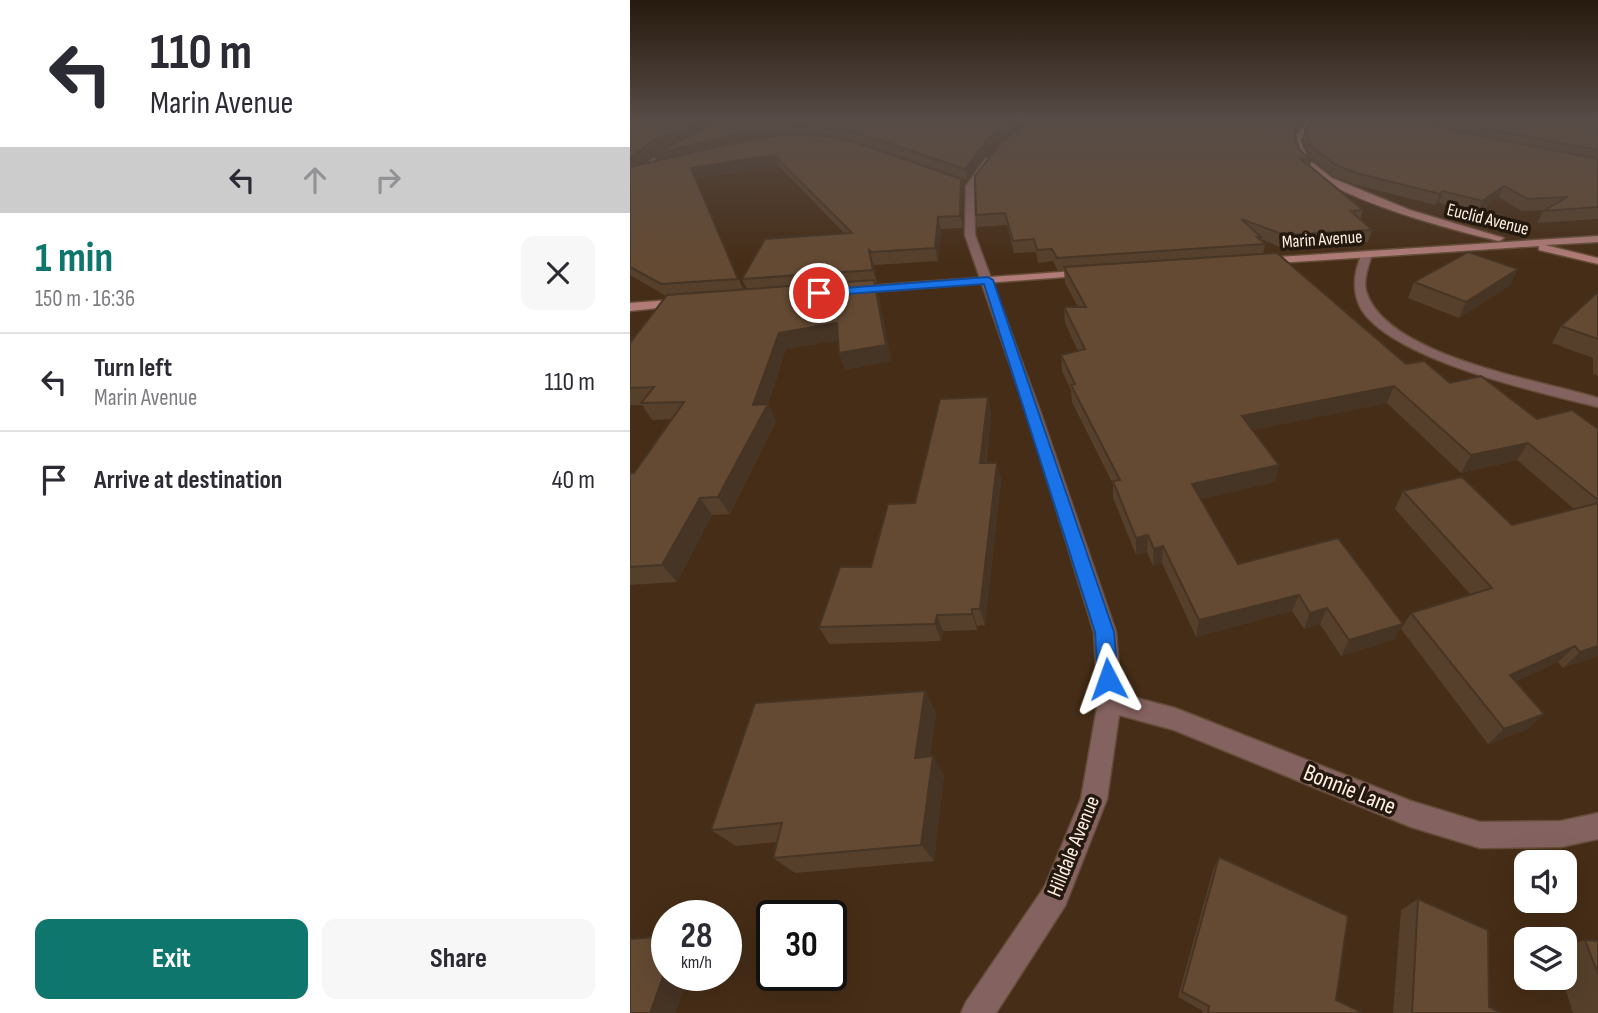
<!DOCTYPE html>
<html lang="en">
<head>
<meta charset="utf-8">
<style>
	body { margin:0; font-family:"Sofia Sans Condensed",sans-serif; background:#f7f7f7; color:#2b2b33; height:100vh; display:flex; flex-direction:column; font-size:26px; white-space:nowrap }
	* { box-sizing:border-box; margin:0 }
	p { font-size:23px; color:#7c7c81 }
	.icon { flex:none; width:38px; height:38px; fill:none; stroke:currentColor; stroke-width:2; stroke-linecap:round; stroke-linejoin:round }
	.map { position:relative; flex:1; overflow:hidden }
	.drawer { display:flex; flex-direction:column; background:#fff; width:630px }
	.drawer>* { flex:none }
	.top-card { background:#fff; color:#2b2b33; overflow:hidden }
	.fabs { position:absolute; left:884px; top:850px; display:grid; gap:14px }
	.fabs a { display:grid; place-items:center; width:63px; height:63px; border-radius:14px; background:#fff; box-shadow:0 7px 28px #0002; font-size:35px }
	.speed { position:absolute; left:21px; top:900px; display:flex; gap:14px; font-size:35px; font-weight:700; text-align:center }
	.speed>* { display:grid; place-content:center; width:91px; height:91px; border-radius:50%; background:#fff; box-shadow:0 7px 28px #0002; line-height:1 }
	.speed small { font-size:18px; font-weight:400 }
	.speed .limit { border:4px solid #111; border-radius:10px; background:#fff; color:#111 }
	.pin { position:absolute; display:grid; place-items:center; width:60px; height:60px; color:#fff; margin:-30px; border:4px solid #fff; border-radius:50%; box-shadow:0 2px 7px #0007 }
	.me { position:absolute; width:77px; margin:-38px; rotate:356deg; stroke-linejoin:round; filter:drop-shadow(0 0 5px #0008) }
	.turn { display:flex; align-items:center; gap:24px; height:147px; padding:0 35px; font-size:32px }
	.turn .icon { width:91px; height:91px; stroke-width:2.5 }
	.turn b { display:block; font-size:49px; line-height:60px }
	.lanes { display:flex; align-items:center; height:66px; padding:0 35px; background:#0003; justify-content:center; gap:35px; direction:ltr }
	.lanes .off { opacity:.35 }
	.round { display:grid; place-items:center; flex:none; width:74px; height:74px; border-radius:14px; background:#f7f7f7 }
	.summary { display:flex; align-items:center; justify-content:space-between; height:119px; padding:0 35px }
	h1 { font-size:42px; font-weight:700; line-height:52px; color:#0f766e }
	.cta { display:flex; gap:14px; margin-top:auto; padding:14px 35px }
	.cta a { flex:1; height:80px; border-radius:14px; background:#0f766e; color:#fff; font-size:28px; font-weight:700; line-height:80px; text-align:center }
	.cta a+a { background:#f7f7f7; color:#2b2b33 }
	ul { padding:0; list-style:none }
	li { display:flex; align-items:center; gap:21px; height:98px; padding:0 35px; border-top:2px solid #e1e1e2 }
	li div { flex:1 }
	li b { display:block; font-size:26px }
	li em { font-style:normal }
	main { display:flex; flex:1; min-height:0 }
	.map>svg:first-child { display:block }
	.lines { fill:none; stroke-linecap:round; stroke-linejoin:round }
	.street-casing { stroke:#644c37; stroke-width:3 }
	.secondary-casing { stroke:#644c37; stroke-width:3 }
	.street { fill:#846260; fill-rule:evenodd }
	.secondary { fill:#b17c78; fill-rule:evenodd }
	.wall { fill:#56402c; fill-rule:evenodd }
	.shaded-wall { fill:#463424 }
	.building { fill:#644a33; stroke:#463424; stroke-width:2 }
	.route { fill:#1a73e8; stroke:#114b97; stroke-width:2 }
	.labels { text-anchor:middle; stroke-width:7; stroke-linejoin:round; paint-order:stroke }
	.far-street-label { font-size:18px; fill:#ffefe1; stroke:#24190f }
	.street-label { font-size:21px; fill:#ffefe1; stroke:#24190f }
	.near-street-label { font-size:24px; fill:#ffefe1; stroke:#24190f }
</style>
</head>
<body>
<main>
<section class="drawer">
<div class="top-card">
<div class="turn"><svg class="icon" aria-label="left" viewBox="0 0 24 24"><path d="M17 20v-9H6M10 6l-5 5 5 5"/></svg><div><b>110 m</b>Marin Avenue</div></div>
<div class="lanes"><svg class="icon" aria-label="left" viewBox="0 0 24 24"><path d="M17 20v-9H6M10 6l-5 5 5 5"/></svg><svg class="icon off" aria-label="ahead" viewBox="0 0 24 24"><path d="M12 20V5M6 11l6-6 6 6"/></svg><svg class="icon off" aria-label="right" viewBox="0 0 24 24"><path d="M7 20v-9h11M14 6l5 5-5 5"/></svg></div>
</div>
<div class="summary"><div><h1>1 min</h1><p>150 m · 16:36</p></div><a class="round"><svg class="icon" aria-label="close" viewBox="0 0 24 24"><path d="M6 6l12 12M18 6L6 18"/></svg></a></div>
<ul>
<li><svg class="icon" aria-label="left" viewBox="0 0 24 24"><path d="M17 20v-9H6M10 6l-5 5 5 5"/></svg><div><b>Turn left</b><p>Marin Avenue</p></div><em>110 m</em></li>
<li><svg class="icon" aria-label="arrive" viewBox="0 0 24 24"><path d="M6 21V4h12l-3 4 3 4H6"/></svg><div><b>Arrive at destination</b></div><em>40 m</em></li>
</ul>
<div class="cta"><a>Exit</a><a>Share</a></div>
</section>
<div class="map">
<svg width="968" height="1013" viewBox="0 0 968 1013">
	<rect width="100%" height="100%" fill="#462d17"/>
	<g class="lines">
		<g class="street-casing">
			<path id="street" d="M44,145l7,2 -51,33v-6z
				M356,158l7,2 -19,26 1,49 65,176 76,221 5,62 54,14 236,93 69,21 81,-1 37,-8v26l-37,8 -81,1 -69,-21 -237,-97 -55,-15 -12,84 -42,107 -69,107h-35l5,-11 79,-116 36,-87 17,-97 -4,-70 -68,-221 -61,-176 1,-49z
				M737,251l5,3c-3,11 -9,25 -6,37 19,65 173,89 232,107v9c-61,-15 -190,-44 -231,-90 -17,-19 -14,-45 -4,-65z"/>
		</g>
		<g class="secondary-casing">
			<path id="secondary" d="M679,120h6l-15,20 8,19 24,19 78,32 94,28 -5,3c-43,-10 -174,-44 -198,-80 -4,-6 -6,-14 -8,-21z
				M968,236v6l-53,3 53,13v6l-59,-14v-4l-276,18 -5,-3 5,-3z
				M458,270l5,3 -1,2 -238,18 -6,-3 6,-3z
				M53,299l4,2v4l-57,6v-8z"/>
		</g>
		<use href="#street" class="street"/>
		<use href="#secondary" class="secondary"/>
	</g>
	<path class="wall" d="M0,120h397l-35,26 -25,34 -82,-28 78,38v38l-22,1 -3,32 -63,4 -2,-2 4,20h-2l4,13 12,65 -46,9 -6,-17 -1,-13 -52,9 -18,55 8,17 -46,93 -18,1 -35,67 -47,3v-112h4l38,-54 -20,1 -10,-15h-12v-62l36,-47 -36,-21zM50,141l-26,13 4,-3zM23,154l4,7 -16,4zM148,165l67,69 -103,45 5,10h-4l-47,-110z
		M400,120h277l-12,14 4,15 12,12 -1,6 53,43 -2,9 11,11 -4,12 -86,6 -21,-9 4,5 -2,10 143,110 131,55 61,10v227l-35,12 -5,-6 -42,19 12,48 -40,15 -87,-115 10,-16 59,-19 -75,-85 8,-18 109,34 62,-16 -57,-49 -56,13 -74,-70 -134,27 26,35 -4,17 -75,17 38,65 165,60 -10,16 -52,16 -21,-32 -16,5 -12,-18 -96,26 -34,-74 -9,3 -6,-14 -11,3 -23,-57v-14l-41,-82 -1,-12 -9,-19 -1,-16 17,-4 -13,-28 -1,-16h14l-13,-24 -1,-13 -6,1 -5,-10 -15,2 -2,-11 -22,1 -7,-28 -30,2 -1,-12z
		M683,120h285v99l-61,4 6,-12 2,-1 -23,1 -23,-14 -21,16 -39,-10 -4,2 -82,-21 -20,-8 -23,-19 -7,-17 2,-10z
		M784,282l97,3 -52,33 -51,-20z
		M968,292v84l-5,-2v-16l-41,-15 9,-17z
		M358,397l3,17 -5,49h11l4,17 -16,145 -8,1v4l-34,1 -2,10 -112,3 -10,-17 52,-60z
		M295,691l11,22 -6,43 14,19 -10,86 -139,12 -22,-15 4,-16 -41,4 -25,-16z
		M589,857l117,143 27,13h-160v-2l-25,-14 35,-127z
		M788,899l71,108 12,6h-108l8,-103z
		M955,940l13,1v72h-25l-11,-35h2v-32z"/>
	<path class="shaded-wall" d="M72,120h26l-70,31 -4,3 106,-25 48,-4 3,10 -48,4 -104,26 -6,-11 -23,20v-16l23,-18z
		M384,120h13l-35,26 -25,34 -2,-11 26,-33z
		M671,120h6l-16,18 2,-10z
		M144,155l4,10 -82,14 49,113 -54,-124z
		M331,179l2,11v38l-3,-12z
		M874,186l-5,11 -21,16 4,-12z
		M813,191l-4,12 -4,2 5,-11z
		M308,217l3,12 -3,32 -3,-13z
		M239,250l4,13 4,20 -4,-13z
		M888,269l-7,16 -52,33 7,-16z
		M244,280l5,16 12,65 -46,9 -6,-17z
		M207,323l6,17 -57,9 -18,56 8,16 -46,93 -12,-17 61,-164z
		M764,386l-7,17 -148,30 3,-17z
		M358,397l3,17 -8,67 -3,-18z
		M898,443l-11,17 -56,13 10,-18z
		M367,463l4,17 -16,145 -5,-16z
		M649,465l-4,17 -85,20 2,-18z
		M70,498l12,17 -35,67 -15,-17z
		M518,535l-1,17 -11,3v-17z
		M533,546l-1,17 -9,3 1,-17z
		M669,595l-7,16 -96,26 3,-17z
		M697,608l-7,16 -16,5 6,-16z
		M342,609l5,17v4l-5,-16z
		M307,615l6,16 -2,10 -6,-17z
		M773,624l-10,16 -52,16 8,-16z
		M945,646l-17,16 -63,28 15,-15z
		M968,646v10l-35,12 17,-16z
		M295,691l11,22 -9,64 -12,-19z
		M914,714l-16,15 -40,15 16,-15z
		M303,756l11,19 -10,86 -13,-16z
		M37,966v9h22l-13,38h-26z"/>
	<path class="building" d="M12,120h60l-49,20 -23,18v-36z
		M92,120h292l-23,16 -26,33 -114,-38 -43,-6 -48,4 -107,25z
		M400,120h271l-8,8 6,21 12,12 -11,-3 63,52 -12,1 21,19 -87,5 -44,-16 20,18h-4l8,7 -208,14 -5,-9 -15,1 -3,-11 -21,2 -8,-28 -29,2 -1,-39 26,-33z
		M683,120h89l196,39v48l-55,4 25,-14 -40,2 -24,-13 -22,15 -39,-10 -3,3 -84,-21 -20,-8 -24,-18 -7,-17z
		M809,120h159v30z
		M150,135l51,1 33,9 97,34 -1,37 -22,1 -3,31 -63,4 -3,-2 4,20 -131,9 23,-40 87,-6 -78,-78 -83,13 47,111 -77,5 -31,-17v-100l100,-23z
		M838,252l50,17 -52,33 -52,-20z
		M647,253l129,111 18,-3 26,22 31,-7 56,43 35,-9 26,19v71l-70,-57 -57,12 -77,-69 -152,30 37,49 -87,19 46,80 100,-26 65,86 -54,16 -22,-32 -17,5 -11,-18 -100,25 -36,-74 -9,3 -6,-14 -12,3 -23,-57 7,-1 -49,-95 4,-1 -14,-29 24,-6 -21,-42h22l-22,-40z
		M244,280l12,65 -47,8 -2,-30 -58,10 -26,72 15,-1 -50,93 -18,1 -38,67 -32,2v-94h4l50,-71 -43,1 13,-16 -24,1v-45l37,-48z
		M968,292v47l-37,-13z
		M358,397l-8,66h17l-17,146h-8v5l-35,1 -2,9 -116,3 21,-60h31l17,-63 27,-1 25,-104z
		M832,477l50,48 86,-22v143l-18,6 -5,-6 -65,29 34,39 -40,15 -93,-116 81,-25 -89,-97z
		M295,691l-10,67 18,-2 -12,89 -148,13 9,-35 -71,7 44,-127z
		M589,857l129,59 -12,84 27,13h-155l1,-7 -27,-14z
		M788,899l70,31 1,77 12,6h-89z
		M37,936v30l-17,47h-20v-74z
		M955,940l13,1v33z"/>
	<linearGradient id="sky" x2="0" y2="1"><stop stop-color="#26190d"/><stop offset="0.46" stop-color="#574c47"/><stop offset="1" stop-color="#574c47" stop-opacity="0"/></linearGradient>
	<rect width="968" height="261" fill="url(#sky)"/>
	<path class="route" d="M358,277l5,3 121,352 4,47 -3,6 -7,3 -7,-3 -3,-6 -3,-47 -111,-348 -165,12 -5,-3 5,-3z"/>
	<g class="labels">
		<g class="far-street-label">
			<text transform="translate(858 219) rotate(14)" y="6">Euclid Avenue</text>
			<text transform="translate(692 239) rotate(-4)" y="6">Marin Avenue</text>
		</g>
		<g class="street-label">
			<text transform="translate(443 846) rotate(-68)" y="7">Hilldale Avenue</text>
		</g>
		<g class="near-street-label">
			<text transform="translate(720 789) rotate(22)" y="8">Bonnie Lane</text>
		</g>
	</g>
</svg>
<div class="fabs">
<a><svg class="icon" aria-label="sound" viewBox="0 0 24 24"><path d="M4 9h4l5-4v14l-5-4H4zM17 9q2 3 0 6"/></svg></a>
<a><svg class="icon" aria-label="layers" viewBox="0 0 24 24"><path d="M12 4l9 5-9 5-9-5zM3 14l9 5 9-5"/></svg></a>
</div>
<div class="speed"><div>28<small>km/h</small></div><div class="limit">30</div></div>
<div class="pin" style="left:189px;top:293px;background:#d93025"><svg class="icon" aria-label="arrive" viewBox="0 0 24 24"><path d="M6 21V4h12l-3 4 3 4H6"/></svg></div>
<svg class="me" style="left:478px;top:679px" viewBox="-20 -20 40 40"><path d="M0-17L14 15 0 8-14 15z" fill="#1a73e8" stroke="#fff" stroke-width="4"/></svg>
</div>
</main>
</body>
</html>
